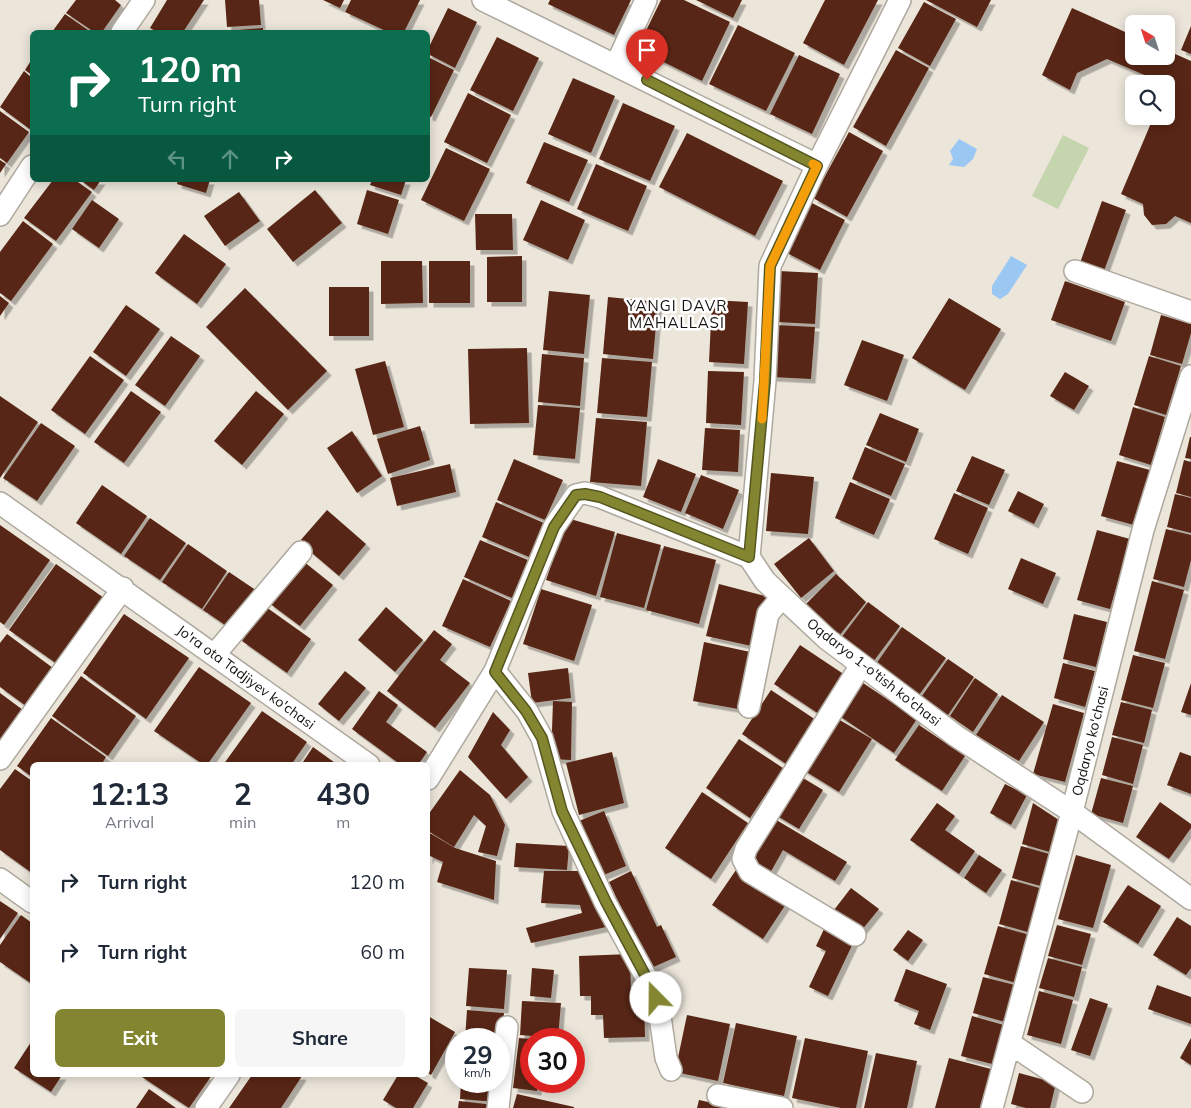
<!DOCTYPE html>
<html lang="en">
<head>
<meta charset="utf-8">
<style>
	body { margin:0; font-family:Mulish,sans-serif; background:#f6f6f7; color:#1f2937; height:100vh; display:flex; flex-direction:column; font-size:19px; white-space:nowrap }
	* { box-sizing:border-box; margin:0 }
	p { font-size:16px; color:#747a83 }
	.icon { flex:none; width:28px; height:28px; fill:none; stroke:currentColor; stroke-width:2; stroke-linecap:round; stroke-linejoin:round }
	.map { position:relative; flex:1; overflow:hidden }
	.drawer { position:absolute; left:30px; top:762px; width:400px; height:315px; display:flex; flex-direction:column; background:#fff; border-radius:8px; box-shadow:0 2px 12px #0003 }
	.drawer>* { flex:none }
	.top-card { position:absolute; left:30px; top:30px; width:400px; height:152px; border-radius:8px; box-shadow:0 2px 12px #0003; background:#0b6e4f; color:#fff; overflow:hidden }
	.needle { width:32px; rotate:321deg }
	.controls { position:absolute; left:1125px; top:15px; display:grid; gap:10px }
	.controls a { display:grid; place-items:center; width:50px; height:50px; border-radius:8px; background:#fff; box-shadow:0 2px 12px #0003; font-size:25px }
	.speed { position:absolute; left:445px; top:1028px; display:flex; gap:10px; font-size:25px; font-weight:700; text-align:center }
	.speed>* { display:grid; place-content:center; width:65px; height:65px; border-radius:50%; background:#fff; box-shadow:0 2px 12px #0003; line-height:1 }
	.speed small { font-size:12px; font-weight:400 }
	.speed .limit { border:8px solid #d22; background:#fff; color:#111 }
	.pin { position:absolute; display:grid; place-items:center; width:42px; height:42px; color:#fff; margin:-51px -21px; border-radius:50% 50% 50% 0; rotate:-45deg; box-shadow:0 0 5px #0007 }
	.pin .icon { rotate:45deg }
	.me { position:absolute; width:55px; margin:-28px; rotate:338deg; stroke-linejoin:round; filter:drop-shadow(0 0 4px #0008) }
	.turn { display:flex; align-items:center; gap:18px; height:105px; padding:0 25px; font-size:22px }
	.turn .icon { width:65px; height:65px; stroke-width:2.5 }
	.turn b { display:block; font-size:35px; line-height:42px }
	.lanes { display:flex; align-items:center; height:48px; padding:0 25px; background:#0003; justify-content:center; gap:25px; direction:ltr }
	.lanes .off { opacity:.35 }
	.eta { display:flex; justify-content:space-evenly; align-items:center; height:85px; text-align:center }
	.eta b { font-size:30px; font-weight:700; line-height:35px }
	.primary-button { display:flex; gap:10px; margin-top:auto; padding:10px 25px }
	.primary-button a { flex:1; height:58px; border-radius:8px; background:#838530; color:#fff; font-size:20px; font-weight:700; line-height:58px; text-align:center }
	.primary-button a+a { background:#f6f6f7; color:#1f2937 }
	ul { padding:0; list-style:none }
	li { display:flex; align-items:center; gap:15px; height:70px; padding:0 25px }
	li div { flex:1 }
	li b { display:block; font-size:19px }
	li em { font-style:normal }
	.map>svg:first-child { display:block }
	.green { fill:#c5d5ad }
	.water { fill:#9bc7f3 }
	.building { fill:#582714; filter:url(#shadow) }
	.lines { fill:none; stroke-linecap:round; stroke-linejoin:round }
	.street-casing { stroke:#aea89e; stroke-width:24 }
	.street { stroke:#fff; stroke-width:21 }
	.route-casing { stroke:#55561f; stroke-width:12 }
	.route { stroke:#838530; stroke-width:9 }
	.slow { stroke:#f59e0b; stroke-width:9 }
	.labels { text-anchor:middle; stroke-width:5; stroke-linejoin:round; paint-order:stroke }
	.street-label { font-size:14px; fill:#15130f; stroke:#fff }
	.neighbourhood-label { font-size:15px; letter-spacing:1px; fill:#15130f; stroke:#fff }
</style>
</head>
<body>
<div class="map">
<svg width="1191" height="1108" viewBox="0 0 1191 1108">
	<defs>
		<filter id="shadow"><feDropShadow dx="4.5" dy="4.5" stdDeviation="0" flood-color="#0004"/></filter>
	</defs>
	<rect width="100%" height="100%" fill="#ebe5da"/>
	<path class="green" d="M1063,135l26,13 -31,61 -26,-13z"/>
	<path class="water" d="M959,139l18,10 -4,10 -9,8 -15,-2 4,-6 -3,-8z
		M1011,256l16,9 -19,29 -8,5 -8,-5v-8z"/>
	<path class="building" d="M76,0h39l6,5 -19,27h-8l-28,-19z
		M167,0h37l-21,32h-26l-7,-4z
		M225,0h34l2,25 -34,2z
		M323,0h21l-4,8z
		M351,0h69l-16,32h-16l-43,-20z
		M550,0h81l-17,35 -66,-31z
		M661,0h23l46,22 -28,59 -65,-32z
		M696,0h46l-9,18z
		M825,0h53l-34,65 -41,-22z
		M926,0h65l-14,27z
		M924,2l32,17 -26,47 -32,-18z
		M448,8l29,14 -22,46 -27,-14v-5z
		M1072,8l62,28v20h32v-6l25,11v162l-16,-7 -9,8 -14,1 -8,-10 -1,-11 -22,-10 33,-78h12l2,-31 -61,-26 -30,14 -7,17 -28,-15z
		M65,14l26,18h-39z
		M738,25l57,28 -29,58 -57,-27z
		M1191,26v28l-10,-4z
		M263,28v4h-38v-1z
		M497,37l42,21 -26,53 -43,-21z
		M896,50l33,18 -43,78 -33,-19z
		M799,55l41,19 -28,60 -42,-20z
		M428,57l26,13 -23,47 -3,-1z
		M32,59v16l-7,-5z
		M24,71l8,7 -1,52 -31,-23z
		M573,78l42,18 -24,57 -43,-19z
		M468,93l43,22 -24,48 -43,-21z
		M623,103l52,23 -25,55 -51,-22z
		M0,111l29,21 -22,31 -7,-5z
		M849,132l34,19 -36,66 -34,-19z
		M687,133l96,48 -28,55 -96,-49z
		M544,142l44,18 -19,42 -43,-19z
		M446,148l44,21 -26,52 -43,-21z
		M0,160l6,4 -6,9z
		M596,164l51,22 -19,45 -51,-22z
		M53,180h22l17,12 -36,49 -32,-23z
		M80,180h21l-7,10z
		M178,180h32l-4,13 -29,-9z
		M372,180h34l-5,15 -31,-10z
		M315,190l27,33 -49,39 -26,-33z
		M367,190l32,10 -11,34 -31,-10z
		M239,192l21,29 -35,25 -21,-30z
		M92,200l27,19 -20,29 -27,-19z
		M541,200l44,20 -17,40 -45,-20z
		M1102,201l24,9 -22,61 -24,-8z
		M810,202l35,18 -25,50 -35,-18z
		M475,214h37l1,36h-37z
		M23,221l30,23 -42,57 -11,-8v-41z
		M184,234l42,30 -29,40 -42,-31z
		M522,256v46h-35v-45z
		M381,261h41l1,42 -42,1z
		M429,261h41v42h-41z
		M779,271l39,2 -3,51 -39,-2z
		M1065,281l60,21 -14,39 -60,-21z
		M329,287h40v49h-40z
		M245,288l82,83 -39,39 -82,-83z
		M549,291l41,4 -6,59 -41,-4z
		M0,296l9,7 -9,13z
		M608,297l50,5 -5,57 -50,-5z
		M949,298l52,31 -36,61 -53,-32z
		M712,300l36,2 -4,62 -35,-2z
		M126,305l34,24 -34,47 -33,-24z
		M1161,315l30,9v9l-9,31 -32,-9z
		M775,325l40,2 -4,52 -39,-2z
		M171,336l29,20 -35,50 -30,-21z
		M862,340l42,15 -17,46 -43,-16z
		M527,348l2,75 -59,1 -2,-75z
		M542,354l42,4 -4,48 -42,-4z
		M90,356l34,24 -39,54 -34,-24z
		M1149,356l32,10 -15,49 -32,-10z
		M602,358l50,4 -5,55 -50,-4z
		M385,361l19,66 -31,8 -18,-66z
		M708,371l36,1 -3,53 -35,-2z
		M1065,372l24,14 -15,24 -24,-14z
		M131,391l30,21 -37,51 -30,-21z
		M256,391l28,23 -42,51 -28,-24z
		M0,396l38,26 -38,56z
		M538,405l42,3 -5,51 -42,-4z
		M1133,407l32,10 -14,48 -32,-10z
		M880,413l39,16 -13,33 -40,-17z
		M596,418l51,4 -6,64 -51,-4z
		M41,423l34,23 -38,55 -34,-23z
		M420,426l10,34 -42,14 -11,-35z
		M705,428l35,2 -2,42 -36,-2z
		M352,431l30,45 -25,17 -30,-45z
		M1190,437h1v22l-6,-1z
		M865,447l40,17 -14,32 -39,-17z
		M972,456l33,14 -16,35 -33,-14z
		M514,459l49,21 -18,40 -48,-20z
		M658,459l38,15 -15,38 -38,-15z
		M1184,460l7,2v35l-15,-4z
		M1117,461l33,9 -16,55 -33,-9z
		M450,464l6,28 -59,14 -7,-28z
		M771,473l43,4 -6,57 -42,-3z
		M701,475l38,15 -16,39 -38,-16z
		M850,482l40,17 -16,36 -39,-17z
		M102,485l45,31 -26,38 -45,-31z
		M1018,491l26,13 -10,20 -26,-13z
		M954,493l34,15 -20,46 -34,-15z
		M1175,494l16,4v35l-24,-6z
		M496,502l48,21 -15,34 -47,-20z
		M327,510l39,34 -27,32 -40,-34z
		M150,518l36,25 -26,37 -36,-24z
		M567,518l48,14 -19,64 -50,-16z
		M0,525l50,35 -46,65 -4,-3z
		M1166,529l25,6v25l-7,27 -31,-8z
		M1097,530l33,9 -20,70 -33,-9z
		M617,533l44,12 -17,63 -44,-11z
		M809,538l25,33 -33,27 -27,-34z
		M480,540l48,20 -16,38 -48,-21z
		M188,544l39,27 -25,38 -40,-27z
		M664,546l52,14 -17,64 -53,-14z
		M1021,558l35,15 -13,31 -35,-15z
		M303,561l30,24 -33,41 -31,-23z
		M56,564l48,34 -47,66 -48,-34z
		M229,572l28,19 -26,38 -28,-19z
		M836,574l30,28 -27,34 -33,-32z
		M463,579l48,22 -21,46 -48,-21z
		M1152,581l32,9 -19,69 -31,-8z
		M719,584l50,13 -13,50 -50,-11z
		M541,589l51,16 -18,56 -51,-17z
		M868,602l32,24 -27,36 -32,-24z
		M266,607l45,32 -24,34 -45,-32z
		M386,607l37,33 -28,32 -37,-32z
		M124,614l65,44 -43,61 -63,-46z
		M1074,614l33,8 -11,45 -33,-8z
		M902,627l44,31 -27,37 -43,-31z
		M434,630l18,14 -12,16 30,23 -35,45 -48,-37z
		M7,634l46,34 -27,38 -26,-19v-44z
		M704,642l51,11 -11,57 -51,-9z
		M800,645l45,30 -26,39 -45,-30z
		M1133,655l32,8 -12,45 -32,-8z
		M948,659l26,18 -26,38 -26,-19z
		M1063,663l32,8 -10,36 -31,-9z
		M199,667l52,36 -44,62h-3l-50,-34z
		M568,668l3,30 -39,5 -4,-30z
		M345,671l21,17 -27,33 -21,-17z
		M81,676l55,40 -28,40 -56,-40z
		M975,678l23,16 -25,38 -23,-16z
		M857,679l60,40 -23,34 -59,-40z
		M1191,683v32l-10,-3z
		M771,690l45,30 -30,44 -44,-30z
		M379,691l19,14 -12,17 41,30 -9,13h-17l-49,-36z
		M0,693l23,17 -23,33z
		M1002,695l42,27 -25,39 -43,-26z
		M553,701l19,1 -1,58 -20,-1z
		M1121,702l31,8 -8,33 -32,-8z
		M1053,704l31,9 -19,69 -32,-8z
		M262,711l45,31 -16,23h-68z
		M493,712l17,18 -9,15 27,32 -22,22 -38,-42z
		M833,716l39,23 -33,53 -39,-24z
		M51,718l55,39 -5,8h-69v12l-15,-11z
		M919,725l46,31 -23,35 -47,-31z
		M1112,737l31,8 -10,39 -31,-9z
		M739,739l44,29 -33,50 -44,-30z
		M313,747l25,18h-37z
		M612,752l12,51 -45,12 -13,-52z
		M1180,752l11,4v38l-24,-9z
		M15,769l17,12v92l-32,-23v-61z
		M460,770l30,25 15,30 -8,31 -19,-4 8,-26 -12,-11 -20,32 -26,-16v-16z
		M798,775l25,15 -24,39 -25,-15z
		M1101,778l32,8 -10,37 -32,-9z
		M1005,784l22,11 -16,30 -21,-12z
		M702,792l46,31 -37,56 -46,-31z
		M1160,802l31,22v4l-22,31 -33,-22z
		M937,803l18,13 -10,14 30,21 -16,23 -49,-34z
		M1033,803l29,19 -9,31 -31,-9z
		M604,811l22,55 -25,10 -22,-55z
		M773,818l74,44 -12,19 -52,-31 -14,25 -22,-13z
		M428,832l27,16 41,13 -2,39 -57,-18 6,-20 -13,-6 -2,4z
		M516,843l53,3 -2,24 -53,-3z
		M1021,846l32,9 -9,32 -32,-9z
		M979,855l23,15 -16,23 -22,-15z
		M1076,855l35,10 -18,63 -35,-9z
		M736,870l50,34 -23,35 -51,-34z
		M544,871h42l25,55 -80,17 -5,-15 56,-15 -2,-8 -39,-2z
		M631,871l26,56 4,-2 15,32 -27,12 -40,-87z
		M1011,880l32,9 -12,44 -32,-9z
		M1128,885l33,21 -23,38 -35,-22z
		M851,888l28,21 -18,22 -27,-21z
		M0,901l18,12 -18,26z
		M21,915l11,8v61l-32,-22v-17z
		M1177,917l14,9v42l-5,7 -33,-20z
		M826,925l29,14 -27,57 -19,-9 17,-36 -10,-5z
		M1057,925l34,9 -9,31 -34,-9z
		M998,926l32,9 -14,48 -32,-9z
		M908,930l15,10 -15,21 -15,-11z
		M630,954l1,40h13l1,43 -41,1 -1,-23h-12v-19h-11l-1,-40z
		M1048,958l34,9 -8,30 -35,-9z
		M469,968l38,2 -3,39 -38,-3z
		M532,968l22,2 -3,28 -21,-2z
		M906,969l41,15 -17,46 -16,-6 5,-13 -25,-10z
		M983,977l32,8 -10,37 -32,-9z
		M1157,985l34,12v27l-43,-15z
		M1039,991l34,9 -12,44 -34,-9z
		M1090,998l18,6 -18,52 -19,-6z
		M522,1001l39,2 -3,35 -38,-3z
		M467,1010l37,3 -3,36 -2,-10h-34z
		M687,1015l43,9 -12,57 -43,-9z
		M428,1016l27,16 -24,43 -3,-2z
		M972,1016l32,9 -12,39 -31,-8z
		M736,1023l61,13 -13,60 -61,-13z
		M519,1038l12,1v42h7l-1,10 -24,-3z
		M805,1038l63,13 -12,57h-15l-49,-10z
		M1191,1038v27l-11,-7z
		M31,1042l1,33h30l-11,17 -37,-24z
		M876,1053l41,8 -10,47h-43z
		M949,1058l42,11 -11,39h-45z
		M1019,1073l37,10 -6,25h-24l-15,-4z
		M139,1075h73l-23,33z
		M252,1075h48l2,1 -21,32h-52z
		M398,1075h16l14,8 -15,25h-17l-13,-8z
		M461,1081h37l-2,21 -36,-3z
		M149,1089l27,19h-40z
		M517,1094l57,13v1h-61z
		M699,1100l32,7v1h-34z
		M459,1101l36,4v3h-37z"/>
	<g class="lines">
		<g class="street-casing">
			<path id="street" d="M483,0l334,165
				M900,0l-83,165 -47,101 -5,115 -16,176 16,24 62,58 129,97 116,76 119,87
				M122,32l22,-32
				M616,65l30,-65
				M0,215l32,-49
				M1075,271l116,41
				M0,503l369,262
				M215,654l86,-102
				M495,671l32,40 15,27 21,73 42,91 47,86 7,21 7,49 5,12
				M749,707l19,-93 14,-17
				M0,759l123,-171
				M428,779l67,-108 59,-144 22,-32 9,-2 15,4 149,60
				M0,879l32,23
				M855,935l-105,-63 -7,-13 3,-10 115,-184
				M1011,1044l71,48
				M718,1095l64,13
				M206,1108l23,-33
				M498,1108l9,-81
				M992,1108l80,-296 71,-282 48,-154"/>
		</g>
		<use href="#street" class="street"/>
	</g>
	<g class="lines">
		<g class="route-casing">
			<path id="route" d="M647,80l170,86 -47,100 -5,115 -16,176 -149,-60 -15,-3 -9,1 -22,32 -59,145 31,39 16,27 20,73 44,91 46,86 4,10"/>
		</g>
		<use href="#route" class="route"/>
		<path class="slow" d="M762,419l8,-153 47,-100 -4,-2"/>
	</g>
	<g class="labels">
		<g class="street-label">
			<text transform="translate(874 672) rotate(38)" y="5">Oqdaryo 1-o'tish ko'chasi</text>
			<text transform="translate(246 677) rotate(36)" y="5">Jo'ra ota Tadjiyev ko'chasi</text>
			<text transform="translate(1090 741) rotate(-76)" y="5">Oqdaryo ko'chasi</text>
		</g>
		<g class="neighbourhood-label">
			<text x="677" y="311">YANGI DAVR<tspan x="677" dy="17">MAHALLASI</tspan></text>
		</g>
	</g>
</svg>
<div class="controls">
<a><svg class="needle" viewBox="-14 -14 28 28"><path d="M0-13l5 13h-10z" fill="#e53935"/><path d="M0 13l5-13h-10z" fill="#747a83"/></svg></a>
<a><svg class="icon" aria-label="search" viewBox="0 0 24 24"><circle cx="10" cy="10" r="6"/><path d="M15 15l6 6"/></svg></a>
</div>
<div class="speed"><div>29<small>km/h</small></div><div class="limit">30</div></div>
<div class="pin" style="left:647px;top:80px;background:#d93025"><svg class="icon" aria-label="arrive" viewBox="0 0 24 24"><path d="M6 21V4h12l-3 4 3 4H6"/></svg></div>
<svg class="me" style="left:656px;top:998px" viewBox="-20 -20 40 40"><circle r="19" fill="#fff"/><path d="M0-13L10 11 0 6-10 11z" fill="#838530"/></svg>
<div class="top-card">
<div class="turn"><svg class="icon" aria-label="right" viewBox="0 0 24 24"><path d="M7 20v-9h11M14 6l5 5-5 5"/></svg><div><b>120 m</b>Turn right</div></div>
<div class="lanes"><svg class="icon off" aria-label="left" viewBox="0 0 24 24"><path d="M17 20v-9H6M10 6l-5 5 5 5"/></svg><svg class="icon off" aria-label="ahead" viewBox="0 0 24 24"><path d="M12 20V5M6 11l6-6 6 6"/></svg><svg class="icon" aria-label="right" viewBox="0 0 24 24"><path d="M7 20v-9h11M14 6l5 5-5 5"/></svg></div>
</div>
<section class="drawer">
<div class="eta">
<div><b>12:13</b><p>Arrival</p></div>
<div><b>2</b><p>min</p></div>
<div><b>430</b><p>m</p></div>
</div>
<ul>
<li><svg class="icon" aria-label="right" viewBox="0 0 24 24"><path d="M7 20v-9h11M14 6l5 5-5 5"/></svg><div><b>Turn right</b></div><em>120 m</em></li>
<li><svg class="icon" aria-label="right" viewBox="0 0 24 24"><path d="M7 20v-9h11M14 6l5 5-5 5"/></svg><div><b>Turn right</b></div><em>60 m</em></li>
</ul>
<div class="primary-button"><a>Exit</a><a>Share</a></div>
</section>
</div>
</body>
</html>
